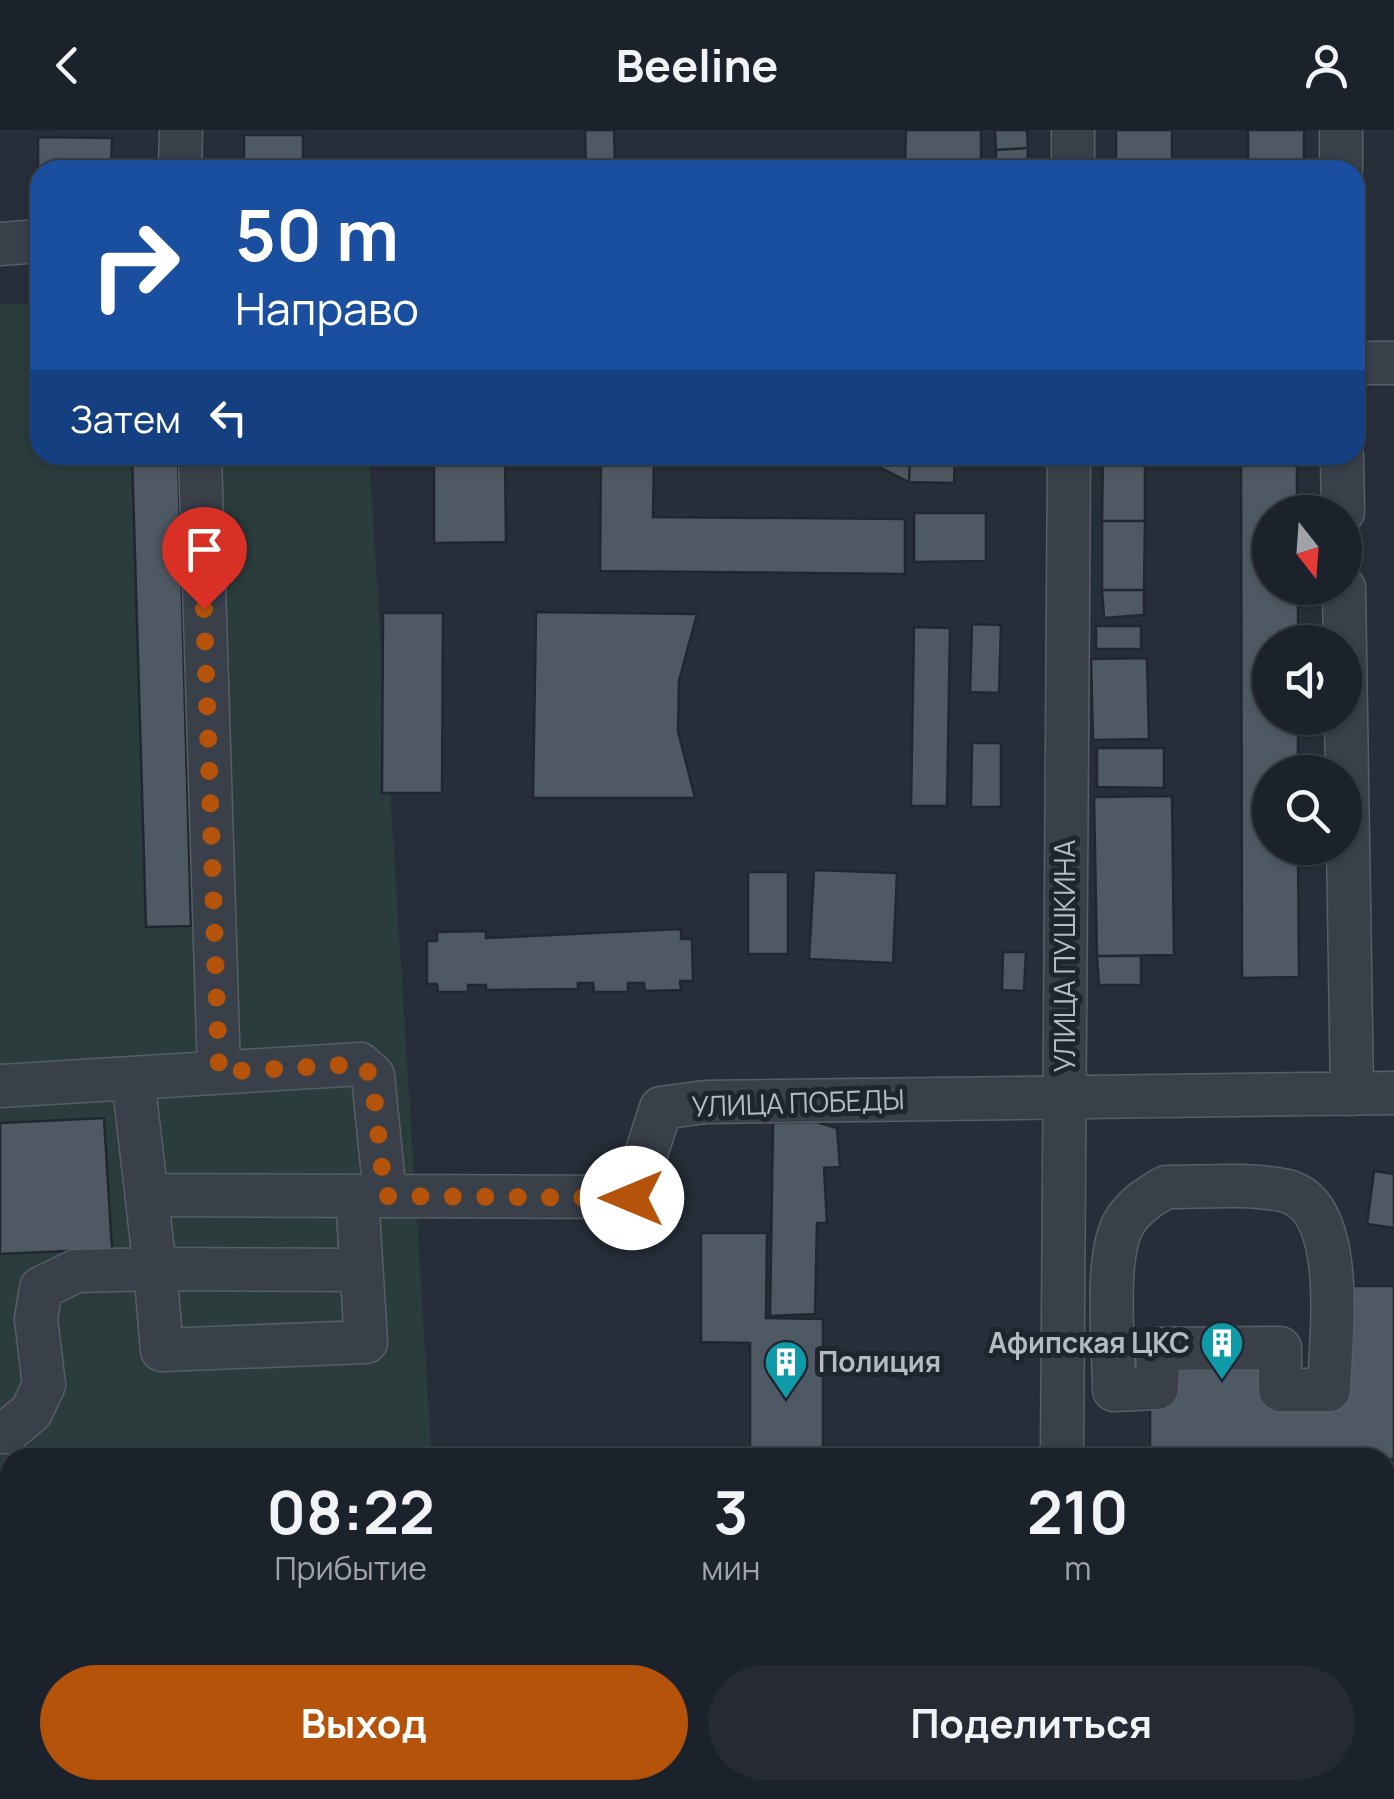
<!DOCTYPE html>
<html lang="ru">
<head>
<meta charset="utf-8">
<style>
	body { margin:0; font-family:Manrope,sans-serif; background:#252a33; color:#f1f3f6; height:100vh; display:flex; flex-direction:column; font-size:38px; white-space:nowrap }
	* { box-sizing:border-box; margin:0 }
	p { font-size:32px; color:#a0a4a9 }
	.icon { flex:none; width:55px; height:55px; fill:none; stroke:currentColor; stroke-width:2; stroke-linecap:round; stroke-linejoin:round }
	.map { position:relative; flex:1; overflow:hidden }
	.drawer { position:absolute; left:0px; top:1318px; width:1395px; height:352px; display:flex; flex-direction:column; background:#1c222b; border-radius:30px 30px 0 0; box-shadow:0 2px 8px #0004,0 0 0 2px #3a3f47 }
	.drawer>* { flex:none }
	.hud { position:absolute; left:30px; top:30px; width:1335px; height:305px; border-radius:30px; box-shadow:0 2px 8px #0004,0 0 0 2px #3a3f47; background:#1a4fa0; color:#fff; overflow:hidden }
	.needle { width:65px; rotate:163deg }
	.controls { position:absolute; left:1252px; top:365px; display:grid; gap:20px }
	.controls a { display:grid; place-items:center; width:110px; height:110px; border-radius:50%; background:#1c222b; box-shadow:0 2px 8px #0004,0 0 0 2px #3a3f47; font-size:50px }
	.pin { position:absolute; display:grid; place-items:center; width:85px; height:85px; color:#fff; margin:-102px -42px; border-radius:50% 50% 50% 0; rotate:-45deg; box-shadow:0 0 10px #0007 }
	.pin .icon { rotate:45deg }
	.me { position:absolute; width:110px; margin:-55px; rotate:270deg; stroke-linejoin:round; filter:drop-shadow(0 0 8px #0008) }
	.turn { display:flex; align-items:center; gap:35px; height:210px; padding:0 40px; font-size:45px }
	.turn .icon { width:130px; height:130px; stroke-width:2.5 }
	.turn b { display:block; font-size:70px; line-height:85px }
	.then { display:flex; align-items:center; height:95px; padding:0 40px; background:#0003; gap:20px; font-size:38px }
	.eta { display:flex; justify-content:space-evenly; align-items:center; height:170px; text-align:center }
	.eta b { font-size:60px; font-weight:700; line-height:70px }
	.primary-button { display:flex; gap:20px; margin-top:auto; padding:20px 40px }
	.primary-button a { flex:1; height:115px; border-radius:60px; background:#b45309; color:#fff; font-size:40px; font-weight:700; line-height:115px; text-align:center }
	.primary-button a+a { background:#252a33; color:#f1f3f6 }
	header { display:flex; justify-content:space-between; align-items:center; height:130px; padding:0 40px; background:#1c222b; font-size:45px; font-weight:700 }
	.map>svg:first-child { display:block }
	.green { fill:#2b3c3c }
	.building { fill:#4f5964; stroke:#202730; stroke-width:2.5 }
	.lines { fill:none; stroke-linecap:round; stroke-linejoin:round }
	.minor-casing { stroke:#575e67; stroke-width:45 }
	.minor { stroke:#39404a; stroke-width:42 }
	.route { stroke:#b45309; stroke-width:18; stroke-dasharray:0 32.4 }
	.labels { text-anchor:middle; stroke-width:10; stroke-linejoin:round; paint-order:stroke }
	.street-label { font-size:28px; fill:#b5bbc5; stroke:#1f252e }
	.poi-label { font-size:28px; font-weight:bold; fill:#b5bbc5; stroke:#1f252e; text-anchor:end }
</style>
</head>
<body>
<header><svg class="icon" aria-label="back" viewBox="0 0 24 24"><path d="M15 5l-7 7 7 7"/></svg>Beeline<svg class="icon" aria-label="person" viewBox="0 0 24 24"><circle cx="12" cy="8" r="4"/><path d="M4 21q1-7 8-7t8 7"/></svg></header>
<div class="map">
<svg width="1394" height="1669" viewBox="0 0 1394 1669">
	<rect width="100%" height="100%" fill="#262e39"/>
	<path class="green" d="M0,174h40v151h329l62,991 -250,11 -171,1v7l-10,1z"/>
	<path class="building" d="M585,0h29l1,40h-29z
		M906,0h75v36h-76z
		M995,0h32l1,18 -32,2z
		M1116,0h56v40h-56z
		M1248,0h56v37h-56z
		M244,5h59v35h-59z
		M38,7l74,1 -1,32h-71l-2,13z
		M1028,18l-1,22h-31v-20z
		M132,325h46l13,471 -45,1z
		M434,325h71l1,87 -72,1z
		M601,325h53l-1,62 252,2v55l-305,-3z
		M869,325h41l-1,27 -40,-20z
		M910,325h45l-1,28 -45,-1z
		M1103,325h42v66h-43z
		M1241,325h56v57h-27v76h28v54h-28v76h28v54h-28v76h28l1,129 -57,1z
		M914,383h72v48l-72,1z
		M1102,391h43l-1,69h-42z
		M1102,460h42v25l-40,3z
		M536,482l161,2 -18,67 -1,50 17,67h-162z
		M383,483h60l-1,180h-60z
		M972,494l29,1 -2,68 -29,-1z
		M1096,496h45v23h-45z
		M914,497l36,1 -3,178h-36z
		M1147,528l2,81 -56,1 -2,-81z
		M972,613h29v64h-30z
		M1097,618h67v40l-67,-1z
		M1172,666l2,159 -77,1 -3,-159z
		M814,740l83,3 -4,90 -84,-4z
		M748,742h40v82h-40z
		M681,799v10h11l1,42h-13l1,9 -36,1 -1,-8h-16v9h-34l-1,-9h-15v6l-92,1v-5h-18v7h-30l-1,-8h-10v-43h10v-9l49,-1v7z
		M1003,822h23l-2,39 -22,-1z
		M1097,826h44v29h-42z
		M104,988l8,131 -112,5v-131z
		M816,992l21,6 3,39 -16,1 3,55h-10l-2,91 -45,2 3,-193z
		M1374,1041l20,3v54l-27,-4z
		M701,1103h66l-1,85 57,1v139h-73v-115l-49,-1z
		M1337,1156h57v173l-244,-1v-59l25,-35 94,-1 68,36z
		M866,1660h56v9h-57z"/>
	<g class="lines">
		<g class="minor-casing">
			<path id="minor" d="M180,40l1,-40
				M1073,40v-40
				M1341,40v-40
				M0,114l40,-3
				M1355,233h39
				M200,325l19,617
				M1342,325l1,57
				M1344,458l8,506
				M0,956l360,-22 13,12 12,120
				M1166,1057c38,0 79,-4 116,3 68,11 48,150 47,200h-49v-42l-122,1 -1,39 -43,2c0,-42 -10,-134 10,-167 10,-17 26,-27 42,-36z
				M147,1065l485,2 29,-89 44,-6 689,-9
				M357,1066l9,146 -204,8 -7,-81 206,1
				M0,1302h7l24,-20 13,-27 -8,-66 5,-31 35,-17 79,-2 -22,-191
				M1062,1328l7,-1003
				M290,1669v-9
				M826,1669v-9
				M1053,1669v-9"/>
		</g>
		<use href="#minor" class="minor"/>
	</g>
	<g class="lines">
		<path class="route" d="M204,479l15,463 141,-8 12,12 13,120 247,2"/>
	</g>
	<defs>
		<g id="building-pin" transform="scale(2.25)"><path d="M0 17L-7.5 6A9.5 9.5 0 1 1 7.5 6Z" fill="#0f9aa8" stroke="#1f252e"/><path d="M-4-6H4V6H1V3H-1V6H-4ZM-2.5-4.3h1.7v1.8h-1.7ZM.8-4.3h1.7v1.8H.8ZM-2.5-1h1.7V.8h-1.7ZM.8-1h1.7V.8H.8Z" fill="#fff"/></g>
	</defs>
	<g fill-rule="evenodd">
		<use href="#building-pin" x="1222" y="1213"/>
		<use href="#building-pin" x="786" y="1232"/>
	</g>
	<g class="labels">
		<g class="street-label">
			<text transform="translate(1065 826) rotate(-90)" y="10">УЛИЦА ПУШКИНА</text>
			<text transform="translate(798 973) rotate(-2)" y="10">УЛИЦА ПОБЕДЫ</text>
		</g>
		<g class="poi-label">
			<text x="1190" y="1223">Афипская ЦКС</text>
			<text x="818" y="1242" text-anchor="start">Полиция</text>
		</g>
	</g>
</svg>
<div class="controls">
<a><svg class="needle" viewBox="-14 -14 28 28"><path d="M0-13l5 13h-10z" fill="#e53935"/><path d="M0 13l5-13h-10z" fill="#a0a4a9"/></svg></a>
<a><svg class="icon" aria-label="sound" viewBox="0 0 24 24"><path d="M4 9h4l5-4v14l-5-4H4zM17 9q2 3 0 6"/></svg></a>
<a><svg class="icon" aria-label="search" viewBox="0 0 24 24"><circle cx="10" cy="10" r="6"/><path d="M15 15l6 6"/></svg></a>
</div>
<div class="pin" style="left:204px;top:479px;background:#d93025"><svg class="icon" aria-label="arrive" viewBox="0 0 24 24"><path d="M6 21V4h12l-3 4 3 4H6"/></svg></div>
<svg class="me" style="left:632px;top:1068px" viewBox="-20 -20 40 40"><circle r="19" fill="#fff"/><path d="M0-13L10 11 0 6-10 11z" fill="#b45309"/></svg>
<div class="hud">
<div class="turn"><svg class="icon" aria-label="right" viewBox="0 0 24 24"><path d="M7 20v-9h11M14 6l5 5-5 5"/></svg><div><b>50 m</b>Направо</div></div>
<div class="then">Затем<svg class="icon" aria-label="left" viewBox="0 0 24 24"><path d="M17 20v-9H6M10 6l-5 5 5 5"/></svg></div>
</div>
<section class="drawer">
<div class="eta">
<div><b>08:22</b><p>Прибытие</p></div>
<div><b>3</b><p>мин</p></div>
<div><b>210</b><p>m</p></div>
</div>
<div class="primary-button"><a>Выход</a><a>Поделиться</a></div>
</section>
</div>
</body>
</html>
